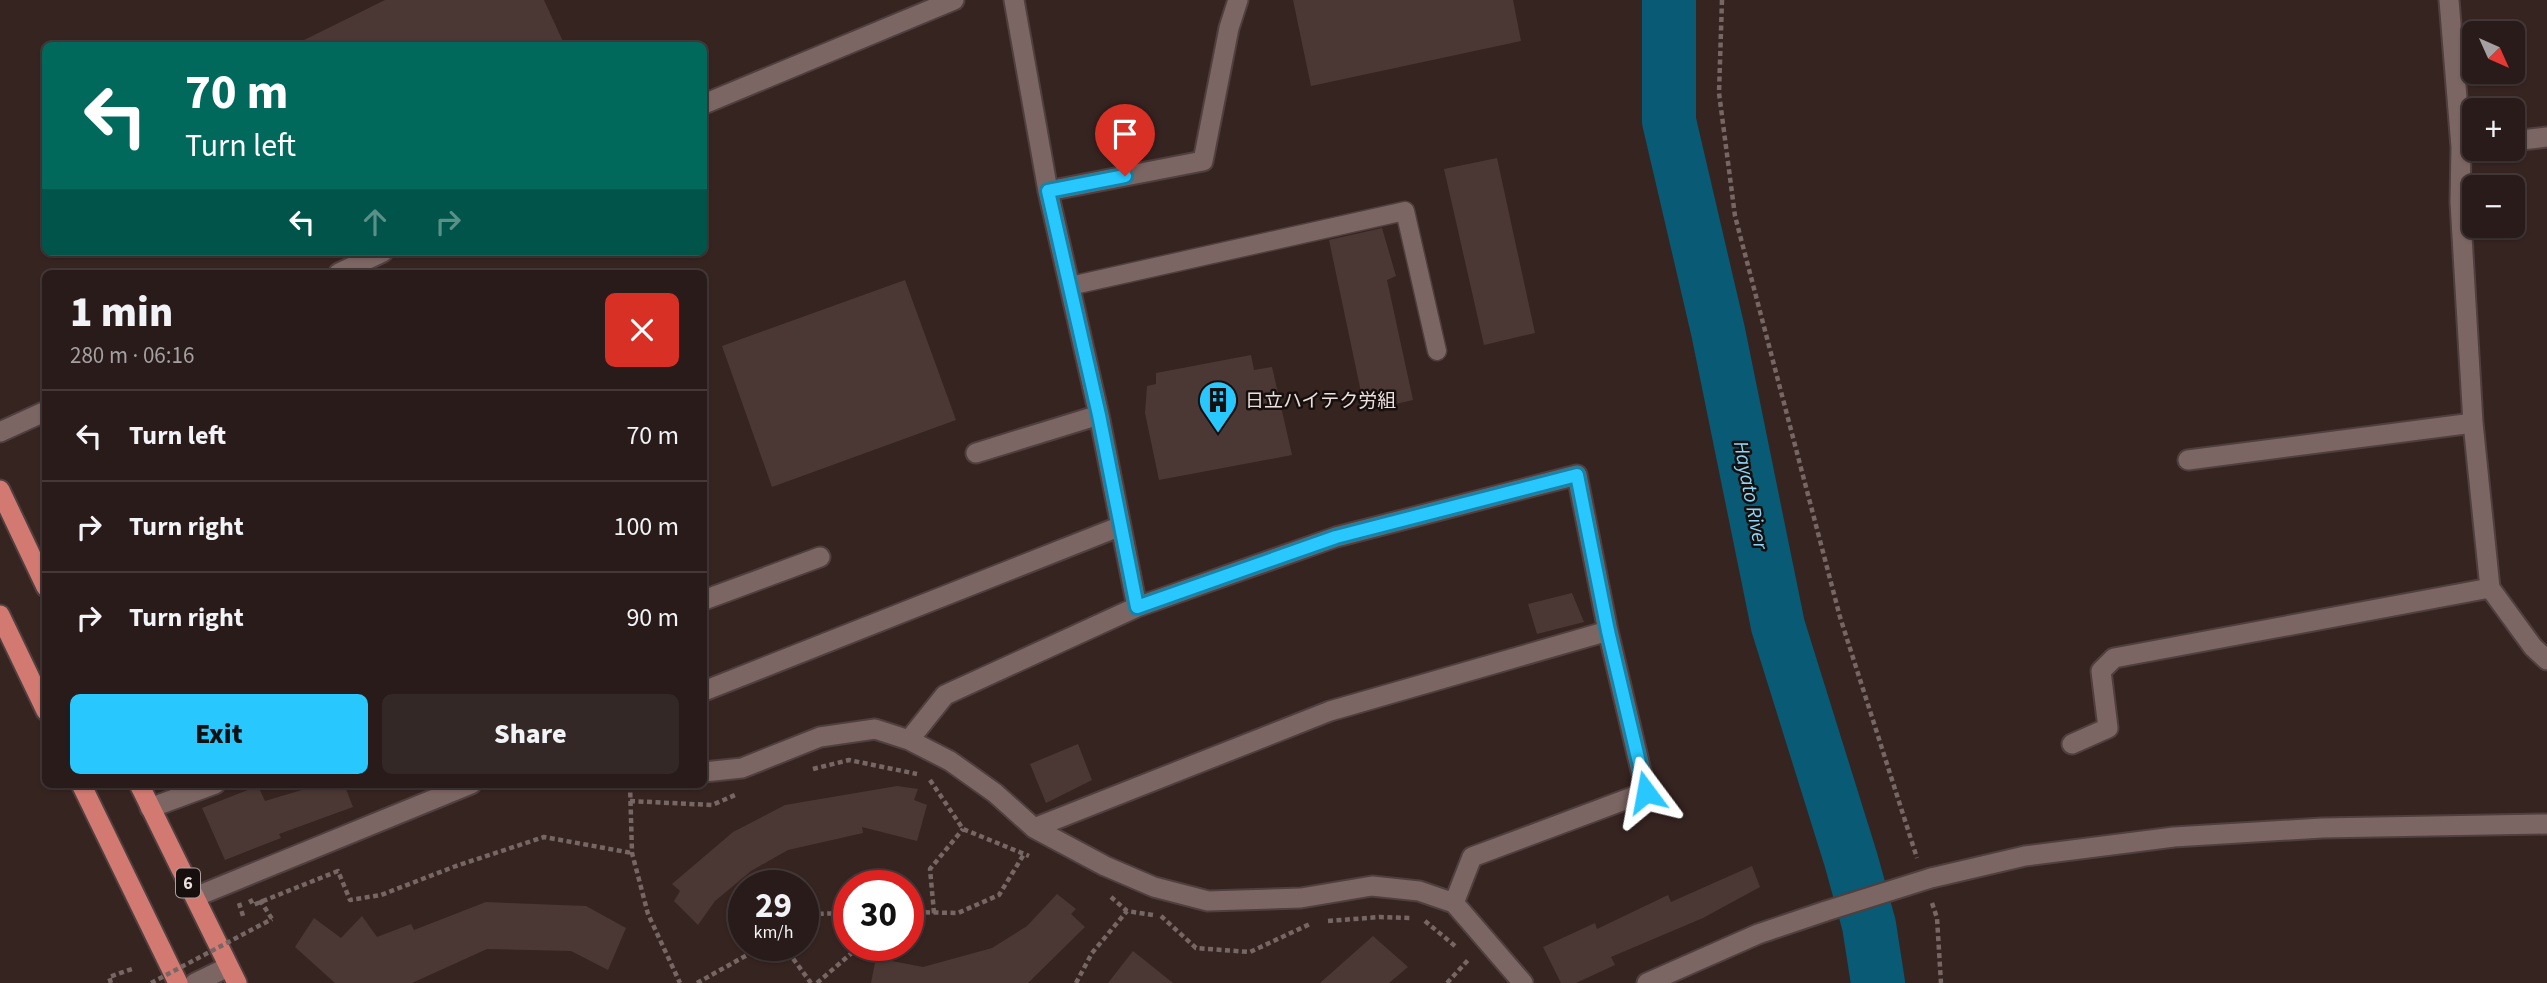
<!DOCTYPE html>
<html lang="en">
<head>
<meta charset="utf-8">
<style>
	body { margin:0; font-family:"Source Sans 3","Noto Sans JP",sans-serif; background:#342826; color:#f1f3f6; height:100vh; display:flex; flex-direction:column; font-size:26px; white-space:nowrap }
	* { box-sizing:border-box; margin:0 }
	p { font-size:23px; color:#a5a1a2 }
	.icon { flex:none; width:38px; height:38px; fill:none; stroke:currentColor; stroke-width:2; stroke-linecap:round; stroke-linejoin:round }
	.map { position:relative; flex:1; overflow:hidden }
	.details { position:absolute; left:42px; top:270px; width:665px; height:518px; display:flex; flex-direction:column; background:#281b19; border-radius:10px; box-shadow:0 2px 5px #0004,0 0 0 2px #443938 }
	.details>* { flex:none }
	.banner { position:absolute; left:42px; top:42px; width:665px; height:214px; border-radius:10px; box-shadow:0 2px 5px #0004,0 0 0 2px #443938; background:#00695c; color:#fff; overflow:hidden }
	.needle { width:46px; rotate:135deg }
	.buttons { position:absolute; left:2462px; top:21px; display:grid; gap:14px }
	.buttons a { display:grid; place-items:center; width:63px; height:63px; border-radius:10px; background:#281b19; box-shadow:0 2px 5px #0004,0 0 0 2px #443938; font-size:35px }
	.speed { position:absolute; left:728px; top:870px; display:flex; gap:14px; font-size:35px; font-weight:700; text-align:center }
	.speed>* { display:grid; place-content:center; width:91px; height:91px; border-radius:50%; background:#281b19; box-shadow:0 2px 5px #0004,0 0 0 2px #443938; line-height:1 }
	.speed small { font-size:18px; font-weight:400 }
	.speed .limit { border:10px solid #d22; background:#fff; color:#111 }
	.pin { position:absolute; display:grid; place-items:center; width:60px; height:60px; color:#fff; margin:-72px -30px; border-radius:50% 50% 50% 0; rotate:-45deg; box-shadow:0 0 7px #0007 }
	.pin .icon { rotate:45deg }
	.me { position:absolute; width:77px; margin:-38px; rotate:347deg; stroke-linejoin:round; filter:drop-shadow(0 0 5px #0008) }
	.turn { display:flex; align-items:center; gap:24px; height:147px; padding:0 28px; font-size:32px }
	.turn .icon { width:91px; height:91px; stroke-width:2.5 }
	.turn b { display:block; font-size:49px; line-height:60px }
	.lanes { display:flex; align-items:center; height:66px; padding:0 28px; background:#0003; justify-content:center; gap:35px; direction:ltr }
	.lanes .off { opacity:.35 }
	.round { display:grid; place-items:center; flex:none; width:74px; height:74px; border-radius:10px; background:#342826 }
	.headline { display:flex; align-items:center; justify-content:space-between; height:119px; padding:0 28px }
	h1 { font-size:42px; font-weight:800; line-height:52px }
	.cta { display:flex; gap:14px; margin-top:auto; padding:14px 28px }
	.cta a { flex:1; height:80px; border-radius:10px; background:#28c8ff; color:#111; font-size:28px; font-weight:800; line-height:80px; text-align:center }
	.cta a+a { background:#342826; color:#f1f3f6 }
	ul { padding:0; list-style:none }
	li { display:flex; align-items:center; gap:21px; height:91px; padding:0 28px; border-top:2px solid #443938 }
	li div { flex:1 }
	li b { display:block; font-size:26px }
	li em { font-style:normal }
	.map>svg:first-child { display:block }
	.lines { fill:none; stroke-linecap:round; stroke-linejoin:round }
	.river { stroke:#085a75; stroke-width:54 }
	.building { fill:#4b3835 }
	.service-casing { stroke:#4f3f3e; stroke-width:21 }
	.minor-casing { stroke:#4f3f3e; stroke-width:23 }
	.tertiary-casing { stroke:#4f3f3e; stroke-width:23 }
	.trunk-casing { stroke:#4f3f3e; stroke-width:23 }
	.path { stroke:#776764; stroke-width:4.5; stroke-dasharray:5 3.5; stroke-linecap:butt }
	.service { stroke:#7c6663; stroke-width:18 }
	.minor { stroke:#7c6663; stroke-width:19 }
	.tertiary { stroke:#7c6663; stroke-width:19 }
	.trunk { stroke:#d27a72; stroke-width:19 }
	.tertiary-bridge-casing { stroke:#4f3f3e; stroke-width:23; stroke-linecap:butt }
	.path-bridge { stroke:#776764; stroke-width:4.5; stroke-dasharray:5 3.5; stroke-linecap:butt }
	.tertiary-bridge { stroke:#7c6663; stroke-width:19 }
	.route-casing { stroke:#1a82a6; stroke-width:18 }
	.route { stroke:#28c8ff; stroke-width:12 }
	.labels { text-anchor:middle; stroke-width:5; stroke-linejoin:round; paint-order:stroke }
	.shield { fill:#170f0e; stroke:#aca1a0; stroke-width:2 }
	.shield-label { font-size:18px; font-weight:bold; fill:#ece0de }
	.poi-label { font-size:19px; fill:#ece0de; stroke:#170f0e; text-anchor:start }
	.water-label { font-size:21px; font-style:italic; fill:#8ad7f9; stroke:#170f0e }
</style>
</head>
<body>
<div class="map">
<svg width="2547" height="983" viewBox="0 0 2547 983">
	<rect width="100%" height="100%" fill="#362421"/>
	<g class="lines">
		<path class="river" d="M1669,0v121l49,210 60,295 73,234 18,65 9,58"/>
	</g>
	<path class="building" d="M385,0h159l21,46h-273z
		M1293,0h220l8,41 -210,45z
		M1497,158l38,175 -51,12 -40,-176z
		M1382,228l14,48 -9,4 26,120 -48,11 -36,-171z
		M905,280l51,140 -184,67 -50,-141z
		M1251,355l3,15 18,-3 20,88 -133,25 -14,-67 2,-27 9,-2v-11z
		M1572,593l12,29 -47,12 -9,-30z
		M1078,744l14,36 -46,23 -16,-39z
		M322,784h22l9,23 -74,27 2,4 -56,22 -23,-52 56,-22 7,15z
		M897,786l21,3 -4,11 13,5 -10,36 -55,-14 1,6 -75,17 -37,21 -36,30 -17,24 -24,-24 6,-10 -8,-7 61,-52 52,-27z
		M1752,866l8,21 -57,31 -92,39 4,8 -39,18h-15l-18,-36 52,-24 2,6 71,-34 3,7z
		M1057,894l19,15 -5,5 14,13 -57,56h-157l5,-25 47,9 69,-19 35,-22z
		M486,902l100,4 40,22 -18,42 -37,-19 -84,-2 -75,34h-77l-40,-36 19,-29 27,20 21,-22 15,21 34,-13 3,6z
		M1373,936l35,31 -19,16h-69z
		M1133,951l40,32h-65z"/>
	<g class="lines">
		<g class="service-casing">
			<path id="service" d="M1070,286l335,-75 32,140"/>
		</g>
		<g class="minor-casing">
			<path id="minor" d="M1014,0l34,191 51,224 38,192
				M2449,0l12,147 -1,55 13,221 17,165 43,59 14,13
				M704,104l250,-104
				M2513,141l34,-4
				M1048,191l155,-30 26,-133 9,-28
				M339,273l44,-21
				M0,432l46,-21
				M976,453l123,-38
				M2188,460l285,-37
				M704,600l116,-43
				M704,691l417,-165
				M909,740l36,-45 192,-88 199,-70 241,-62 31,156 38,161 -174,65 -18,46
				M2072,744l36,-16 -7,-57 13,-13 376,-70
				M704,772l38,-4 78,-31 55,-8 34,11 41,21 45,32 39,35 71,38 49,21 54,14 93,-3 71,-12 47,5 35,12 69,80
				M150,808l65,-24
				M1034,828l296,-117 278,-80
				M195,897l276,-113
				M195,983l33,-16"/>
		</g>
		<g class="tertiary-casing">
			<path id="tertiary" d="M1931,878l94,-22 149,-19 148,-9 225,-4
				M1647,983l111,-49 68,-23"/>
		</g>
		<g class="trunk-casing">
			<path id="trunk" d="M0,490l46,97
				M0,615l46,96
				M81,784l97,199
				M139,784l98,199"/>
		</g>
		<path class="path" d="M1722,0l-3,93 16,123 105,401 77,241
			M813,769l36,-9 68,14
			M930,780l33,49 66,27
			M630,784l2,69 16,61 32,69
			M630,801l82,4 23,-10
			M1111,897l16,14 26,4
			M250,899l3,6 85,-34 12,29 31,-5 75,-29 88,-29 88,16
			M260,900l12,19
			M239,903l5,16
			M1932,903l5,15 4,65
			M908,912l50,1 41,-18 25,-41
			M934,913l-4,-44 33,-40
			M1161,916l35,32 54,4 62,-29
			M803,919l9,-5 37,-1
			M1328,921l52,-4 30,1
			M1425,921l30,25
			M783,945l28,38
			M111,983l-2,-6 23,-8
			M697,983l68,-38
			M817,983l44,-38
			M1076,983l16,-30 35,-42
			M1447,983l23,-25"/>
		<use href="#service" class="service"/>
		<use href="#minor" class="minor"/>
		<use href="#tertiary" class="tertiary"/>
		<use href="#trunk" class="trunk"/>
		<g class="tertiary-bridge-casing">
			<path id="tertiary-bridge" d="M1826,911l105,-33"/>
		</g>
		<path class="path-bridge" d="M151,983l121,-64"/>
		<use href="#tertiary-bridge" class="tertiary-bridge"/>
	</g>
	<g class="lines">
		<g class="route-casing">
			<path id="route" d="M1125,176l-77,15 51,224 38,192 199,-70 241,-62 31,156 38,161"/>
		</g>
		<use href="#route" class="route"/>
	</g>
	<defs>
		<g id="building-pin" transform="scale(2.0125)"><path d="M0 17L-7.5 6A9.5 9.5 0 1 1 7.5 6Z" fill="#28c8ff" stroke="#170f0e"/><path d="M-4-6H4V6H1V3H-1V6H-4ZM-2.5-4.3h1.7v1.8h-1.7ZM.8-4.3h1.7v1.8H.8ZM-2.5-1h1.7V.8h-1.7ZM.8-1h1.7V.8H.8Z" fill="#111"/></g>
	</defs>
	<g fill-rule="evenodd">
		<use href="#building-pin" x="1218" y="400"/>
	</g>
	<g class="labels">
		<rect class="shield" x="176" y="868.5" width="24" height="29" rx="5"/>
		<g class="shield-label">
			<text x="188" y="889">6</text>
		</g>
		<g class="poi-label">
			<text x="1245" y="407">日立ハイテク労組</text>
		</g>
		<g class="water-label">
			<text transform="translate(1751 495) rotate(79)" y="7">Hayato River</text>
		</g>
	</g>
</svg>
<div class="buttons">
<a><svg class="needle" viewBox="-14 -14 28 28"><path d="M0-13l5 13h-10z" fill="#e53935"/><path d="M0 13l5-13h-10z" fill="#a5a1a2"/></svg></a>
<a>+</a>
<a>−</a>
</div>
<div class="speed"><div>29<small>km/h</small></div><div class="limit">30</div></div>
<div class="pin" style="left:1125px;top:176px;background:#d93025"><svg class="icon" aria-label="arrive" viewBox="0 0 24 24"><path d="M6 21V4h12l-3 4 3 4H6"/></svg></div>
<svg class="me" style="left:1646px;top:792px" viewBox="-20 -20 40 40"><path d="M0-17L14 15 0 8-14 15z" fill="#28c8ff" stroke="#fff" stroke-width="4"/></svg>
<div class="banner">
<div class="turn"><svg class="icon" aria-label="left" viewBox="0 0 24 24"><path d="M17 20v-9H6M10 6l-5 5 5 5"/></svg><div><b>70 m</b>Turn left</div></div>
<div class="lanes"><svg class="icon" aria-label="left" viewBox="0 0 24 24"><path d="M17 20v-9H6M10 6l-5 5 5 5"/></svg><svg class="icon off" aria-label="ahead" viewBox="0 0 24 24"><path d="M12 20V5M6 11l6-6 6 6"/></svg><svg class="icon off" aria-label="right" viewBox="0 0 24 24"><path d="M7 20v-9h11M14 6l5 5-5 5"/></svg></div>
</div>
<section class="details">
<div class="headline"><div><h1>1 min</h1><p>280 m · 06:16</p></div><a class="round" style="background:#d93025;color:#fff"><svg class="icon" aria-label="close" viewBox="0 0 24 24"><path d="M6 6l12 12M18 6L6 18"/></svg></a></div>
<ul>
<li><svg class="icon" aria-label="left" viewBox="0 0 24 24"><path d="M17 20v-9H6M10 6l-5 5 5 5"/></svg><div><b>Turn left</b></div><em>70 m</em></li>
<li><svg class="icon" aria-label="right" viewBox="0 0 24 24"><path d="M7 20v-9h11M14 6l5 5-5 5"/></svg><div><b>Turn right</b></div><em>100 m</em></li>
<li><svg class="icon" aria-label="right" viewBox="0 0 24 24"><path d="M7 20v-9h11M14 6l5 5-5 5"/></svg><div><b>Turn right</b></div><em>90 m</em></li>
</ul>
<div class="cta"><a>Exit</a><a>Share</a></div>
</section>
</div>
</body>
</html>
